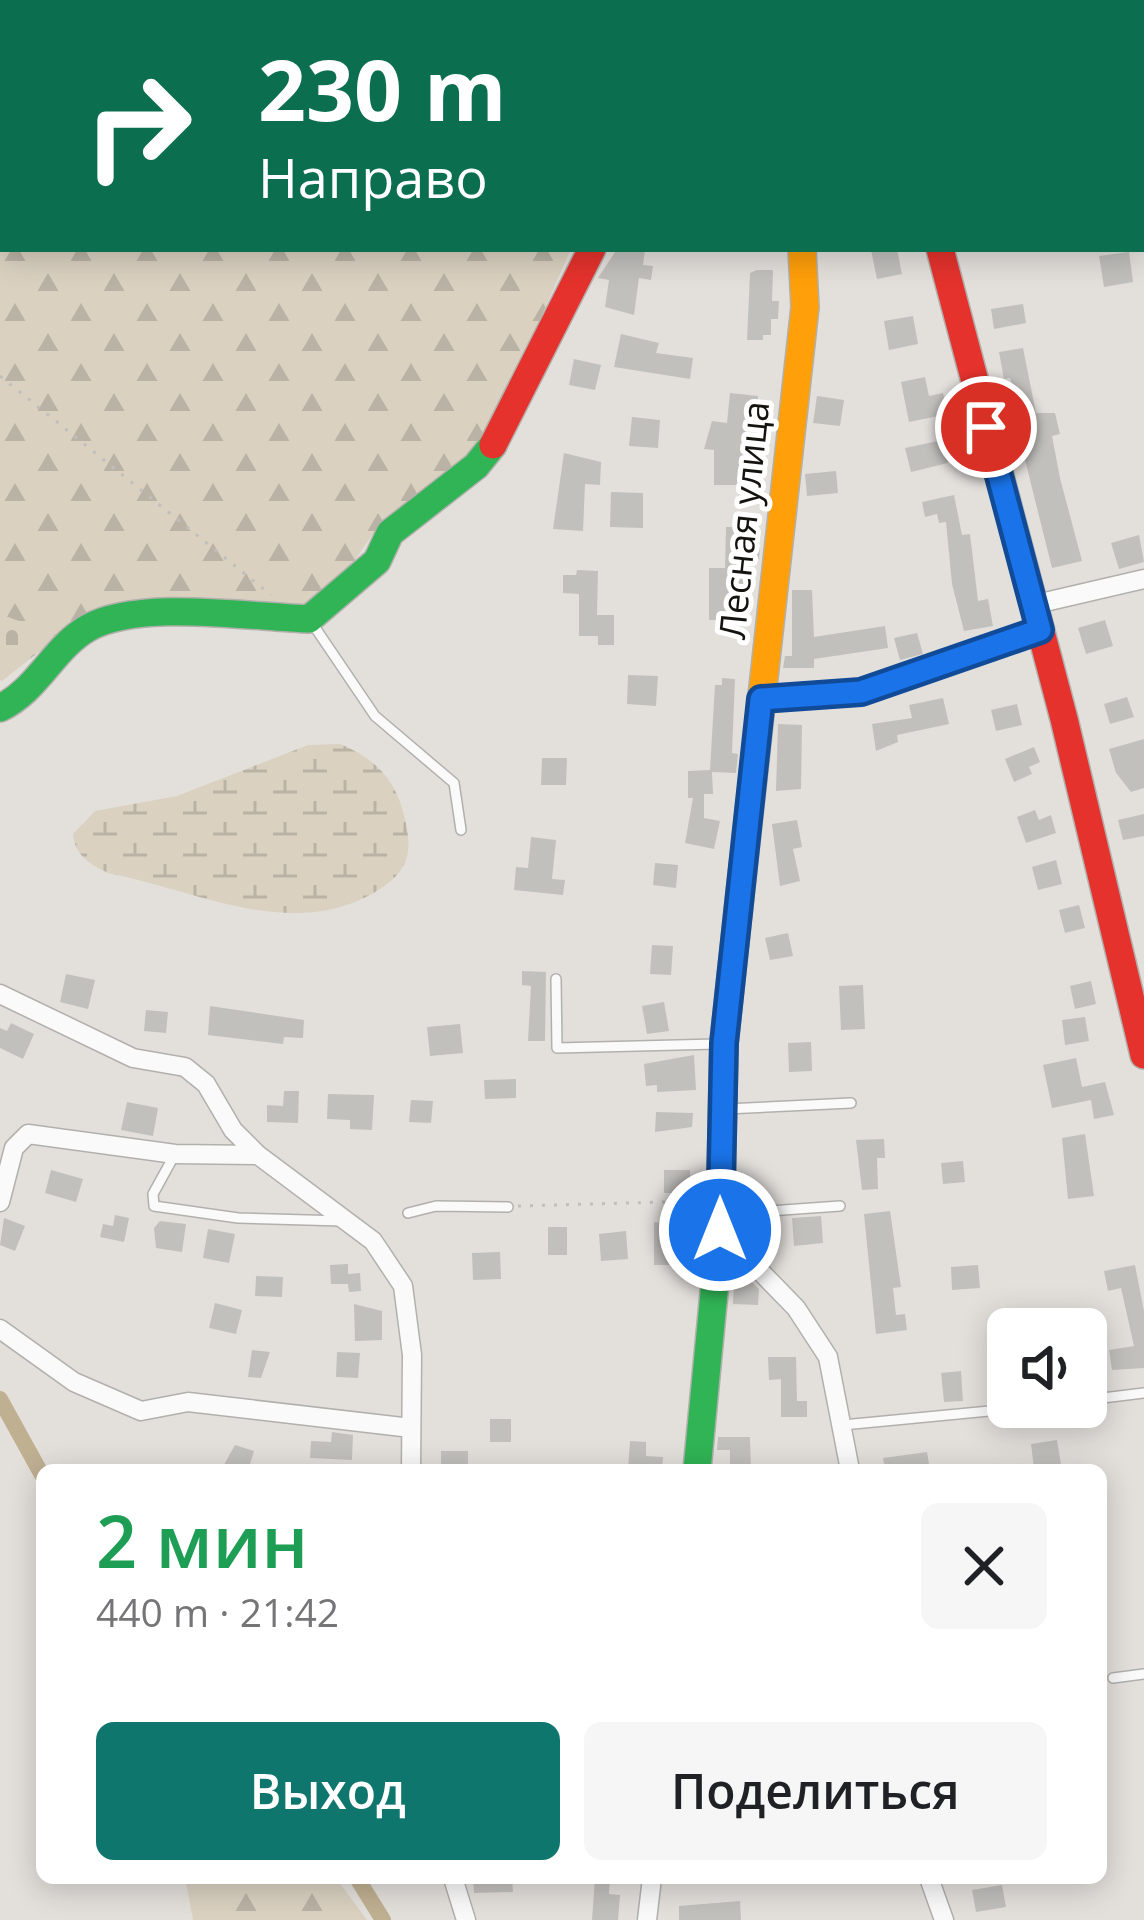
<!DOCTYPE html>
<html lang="ru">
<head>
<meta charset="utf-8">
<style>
	body { margin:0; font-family:"Open Sans",sans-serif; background:#f6f6f6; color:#202124; height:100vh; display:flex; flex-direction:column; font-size:45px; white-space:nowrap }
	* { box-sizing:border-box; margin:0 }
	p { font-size:39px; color:#757577 }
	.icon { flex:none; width:66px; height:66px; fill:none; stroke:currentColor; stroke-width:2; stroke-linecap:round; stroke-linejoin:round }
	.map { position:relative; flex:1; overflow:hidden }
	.details { position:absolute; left:36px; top:1464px; width:1071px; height:420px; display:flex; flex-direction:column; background:#fff; border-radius:18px; box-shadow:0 6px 30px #0003 }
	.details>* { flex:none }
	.hud { position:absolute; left:0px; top:0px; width:1146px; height:252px; box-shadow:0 6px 30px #0003; background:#0b6e4f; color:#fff; overflow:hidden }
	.tools { position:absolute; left:987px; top:1308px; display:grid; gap:24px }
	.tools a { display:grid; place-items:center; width:120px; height:120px; border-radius:18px; background:#fff; box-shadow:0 6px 30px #0003; font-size:60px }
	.pin { position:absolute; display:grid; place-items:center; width:102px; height:102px; color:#fff; margin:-51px; border:6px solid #fff; border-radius:50%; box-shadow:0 3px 12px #0007 }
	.me { position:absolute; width:132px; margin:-66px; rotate:0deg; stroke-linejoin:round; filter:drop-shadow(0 0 9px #0008) }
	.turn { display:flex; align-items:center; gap:42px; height:252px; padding:0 60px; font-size:54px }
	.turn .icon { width:156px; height:156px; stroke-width:2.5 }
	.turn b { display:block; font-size:84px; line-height:102px }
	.round { display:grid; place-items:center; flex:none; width:126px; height:126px; border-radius:18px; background:#f6f6f6 }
	.summary { display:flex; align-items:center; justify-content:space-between; height:204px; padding:0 60px }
	h1 { font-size:72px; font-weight:600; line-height:90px; color:#1e9e55 }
	.cta { display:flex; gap:24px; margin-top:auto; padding:24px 60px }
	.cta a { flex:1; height:138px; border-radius:18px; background:#0f766e; color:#fff; font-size:48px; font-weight:600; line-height:138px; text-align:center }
	.cta a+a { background:#f6f6f6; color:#202124 }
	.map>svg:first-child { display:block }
	.forest { fill:url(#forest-firs) }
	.wetland { fill:url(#wetland-marsh) }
	.cemetery { fill:url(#cemetery-stones) }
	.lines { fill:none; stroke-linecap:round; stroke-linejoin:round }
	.canal { stroke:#c0b092; stroke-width:16 }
	.building { fill:#c2c0bd }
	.lane-casing { stroke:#b2b0ad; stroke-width:12 }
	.street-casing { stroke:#b2b0ad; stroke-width:21 }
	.fast-casing { stroke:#b2b0ad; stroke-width:30 }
	.slow-casing { stroke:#b2b0ad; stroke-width:30 }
	.jam-casing { stroke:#b2b0ad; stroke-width:30 }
	.path { stroke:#c0bfbd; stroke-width:3; stroke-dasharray:3 9; stroke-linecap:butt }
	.lane { stroke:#fbfafa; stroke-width:9 }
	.street { stroke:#fbfafa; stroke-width:18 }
	.fast { stroke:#30b455; stroke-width:27 }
	.slow { stroke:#ff9f0a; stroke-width:27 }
	.jam { stroke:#e5322d; stroke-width:27 }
	.route-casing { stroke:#114b97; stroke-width:30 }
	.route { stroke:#1a73e8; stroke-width:21 }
	.labels { text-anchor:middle; stroke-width:10; stroke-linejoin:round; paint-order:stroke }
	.street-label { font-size:36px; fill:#151310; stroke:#fff }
</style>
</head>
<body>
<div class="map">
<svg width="1144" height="1920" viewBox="0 0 1144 1920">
	<defs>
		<pattern id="forest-firs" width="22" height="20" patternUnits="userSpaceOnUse" patternTransform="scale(3)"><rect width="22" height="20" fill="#dad1c1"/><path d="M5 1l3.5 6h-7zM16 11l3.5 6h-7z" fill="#bab3a5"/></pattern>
		<pattern id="wetland-marsh" width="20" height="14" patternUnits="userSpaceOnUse" patternTransform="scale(3)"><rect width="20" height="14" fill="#dad1c1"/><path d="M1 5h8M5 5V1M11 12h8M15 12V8" fill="none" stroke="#bab3a5"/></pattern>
		<pattern id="cemetery-stones" width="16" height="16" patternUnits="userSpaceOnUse" patternTransform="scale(3)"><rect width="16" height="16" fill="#dad1c1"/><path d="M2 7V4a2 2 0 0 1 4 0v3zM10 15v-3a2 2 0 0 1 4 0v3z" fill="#bab3a5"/></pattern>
	</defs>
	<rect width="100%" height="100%" fill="#e3e0dc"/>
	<path class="forest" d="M0,0h641l-638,3v246h568l-94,214 -102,68 -41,59 -33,22 -242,24 -59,44z
		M185,1878h151l31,42h-174z"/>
	<path class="wetland" d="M340,744c34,14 55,34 64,71 8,32 8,52 -21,72 -86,58 -183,4 -275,-14 -18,-9 -33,-17 -35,-39l22,-23 82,-15 131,-51z"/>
	<path class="cemetery" d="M0,614l59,22 -57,45 -2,-1z"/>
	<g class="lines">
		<path class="canal" d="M0,1399l42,76
			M357,1878l26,42"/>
	</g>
	<path class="building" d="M617,249h28l-2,16 10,1 -2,14 -12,-2 -5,37 -29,-8 4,-27 -11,-2z
		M897,249l5,25 -25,5 -6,-29z
		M1129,252l4,30 -29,5 -5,-31z
		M757,270h16l-1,31h7l-1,18h-7v16h-8v5h-16l3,-67z
		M1023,304l3,19 -32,6 -3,-20z
		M913,316l5,28 -29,6 -5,-29z
		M621,334l38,9 -3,10 37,5 -3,21 -76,-12z
		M1023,348l13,65h19l5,21 -8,2 8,42 22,83 -30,7 -30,-120 6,-2 -9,-38 -9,-30 -6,1 -5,-27z
		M574,359l27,6 -6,25 -26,-5z
		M925,377l4,19 14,-3 5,21 -39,8 -8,-40z
		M730,393l28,3 -5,89h-39v-35l-10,-1 8,-28 15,2z
		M817,396l27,4 -4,26 -27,-3z
		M632,417l28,3 -2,28 -29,-2z
		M943,440l5,23 -37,9 -6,-24z
		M564,453l37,9 -1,23 -15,-1 -2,47 -30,-2z
		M836,471l2,22 -31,3 -2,-22z
		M611,492l32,1v35l-33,-1z
		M954,495l8,40 8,-1 8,67 10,-2 5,27 -29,5 -12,-47 -6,-62 -7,1 -2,-9 -12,3 -3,-15z
		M726,527h30l-1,20h5l-1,12 -11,-1 -3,62h-36v-52h16z
		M1139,535l5,27 -25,7 -8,-26z
		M577,570l21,1 -1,44h17v30h-16v-9h-19v-42l-16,-1v-18h13z
		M792,590h20l2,47 71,-11 3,22 -74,11v9h-31l2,-12h7z
		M1105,620l8,26 -27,8 -8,-26z
		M917,633l6,21 -23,6 -6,-22z
		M628,675l30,1 -2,30 -29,-2z
		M722,678l13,1 -3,74 6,1 -2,19 -24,-1 1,22h-9v24l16,3 -6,28 -29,-6 8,-45h-5v-27l22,-1 5,-85h7z
		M1127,697l7,20 -24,7 -6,-20z
		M943,698l6,26 -52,11 1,7 -22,9 -4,-27 40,-6 -3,-13z
		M1017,704l5,21 -26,6 -5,-21z
		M778,724l24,1 -1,64 -25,2z
		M1144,739v49l-13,4 -15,-19 -7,-24z
		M1034,747l6,15 -11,5 3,7 -18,8 -9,-23z
		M542,758h25l-1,27h-25z
		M1035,810l4,10 12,-5 5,18 -30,10 -9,-26z
		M1144,814v22l-21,4 -5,-20z
		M797,820l5,27 -9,2 7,32 -20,5 -8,-62z
		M531,837l25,3 -4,39 13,1 -2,15 -49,-5 2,-23 12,1z
		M1056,860l6,24 -24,6 -6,-23z
		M655,863l23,2 -2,23 -23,-3z
		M1079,905l6,23 -20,5 -6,-23z
		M788,933l5,23 -23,4 -5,-22z
		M652,945l21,1 -2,29 -21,-1z
		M522,971l24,1 -1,69h-17l3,-55 -9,-1z
		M66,974l29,6 -7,29 -28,-7z
		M1091,981l5,23 -21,5 -5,-23z
		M863,985l2,44 -24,1 -2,-44z
		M664,1002l5,29 -22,3 -5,-28z
		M210,1006l94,14 -1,18 -19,-1 -1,7 -75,-9z
		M146,1010l22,2 -2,21 -22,-2z
		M1085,1017l4,24 -24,4 -3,-25z
		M11,1023l23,11 -11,25 -23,-11v-20l7,3z
		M460,1024l3,29 -33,3 -3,-29z
		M811,1042l1,29 -23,1 -1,-29z
		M694,1055l2,35 -39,2v-7l-11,1 -2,-22z
		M1076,1058l6,29 23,-5 9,33 -20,4 -3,-19 -39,8 -9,-43z
		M516,1079v19l-31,1 -1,-19z
		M284,1091h15l-1,32 -31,-1v-17l16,1z
		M328,1094l46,1 -2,35 -22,-1v-9l-23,-1z
		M411,1100l22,1 -2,22 -22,-1z
		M127,1102l31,6 -5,28 -32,-6z
		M656,1112l37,1 -1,14 -37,5z
		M1085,1134l9,62 -26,3 -6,-61z
		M884,1139l1,19h-8l1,31 -16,1 -6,-50z
		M963,1161l2,21 -22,2 -2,-21z
		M51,1170l32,9 -7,23 -31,-9z
		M664,1170h26l1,23h-27z
		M890,1211l11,76 -8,1 3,27 9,-1 2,16 -31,4 -12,-120z
		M115,1215l14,3 -5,24 -24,-5 3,-13 10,2z
		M821,1216l2,27 -29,3 -2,-28z
		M4,1218l21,8 -10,25 -15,-6z
		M160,1221l26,3 -4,28 -26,-4 -2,-20z
		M654,1222l35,3v40h-35z
		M548,1227h19v28h-19z
		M208,1229l27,5 -6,29 -26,-5z
		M626,1231l2,28 -27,2 -2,-27z
		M500,1252l1,27 -28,1 -1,-27z
		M348,1264v10l12,-1 1,18 -12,1 -1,-8h-17l-1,-19z
		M978,1265l2,23 -28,2 -1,-23z
		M1135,1265l9,46v57l-32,2 -3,-20 25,-4 -13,-58 -13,3 -4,-20z
		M256,1276l27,1 -1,20 -27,-1z
		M734,1281h17l8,8 -1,16 -25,-1z
		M215,1303l27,7 -6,24 -27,-6z
		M354,1304l28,7v29l-27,1z
		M252,1350l18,2 -9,26 -13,-1z
		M337,1352l23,1 -2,25 -22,-1z
		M768,1357h28l1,44h10v16h-26v-38l-12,1z
		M961,1371l2,30 -19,1 -3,-29z
		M490,1419h21v23h-21z
		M332,1432l21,3 -1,25 -42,-2 1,-17 20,1z
		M718,1437h32l1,33h-21v-20h-13z
		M1057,1440l4,24 -27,4 -3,-24z
		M630,1441l16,1v14l17,1 -1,13h-34z
		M235,1445l19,6 -4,13 11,6h-40z
		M441,1451h27v19h-27z
		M927,1452l3,18h-45l-2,-12z
		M473,1878h39l1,14 -39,1z
		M595,1878h15l-1,16 11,1 -2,25h-26z
		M1002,1885l4,22 -30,5 -4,-22z
		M740,1901l1,19h-62v-14z"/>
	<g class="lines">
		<g class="lane-casing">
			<path id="lane" d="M312,623l63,93 79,67 7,47
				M556,979l1,69 160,-4
				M725,1109l126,-6
				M175,1154l-22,40 1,12 84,12 104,3
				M408,1213l28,-7 72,1
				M725,1214l115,-8
				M1086,1400l58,-7
				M843,1425l187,-18
				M1113,1678l31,-4"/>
		</g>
		<g class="street-casing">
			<path id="street" d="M651,0l1,3
				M862,2l20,-2
				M1032,605l112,-26
				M761,699l100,-7 178,-62
				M0,994l133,64 52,9 21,17 27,46 25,25 115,86 30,45 9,69 -1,115
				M0,1202l14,-54 14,-14 147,20 83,1
				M720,1230l76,78 32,49 22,113
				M0,1329l74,53 67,29 47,-9 223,26
				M453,1878l13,42
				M929,1878l15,42
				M647,1920l5,-42"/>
		</g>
		<g class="fast-casing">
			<path id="fast" d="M0,708c38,-18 53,-60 88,-80 51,-29 162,-11 221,-9l68,-58 13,-28 86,-67 17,-21
				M697,1470l23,-240 4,-187 14,-130"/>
		</g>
		<g class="slow-casing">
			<path id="slow" d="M738,913l67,-606 -3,-58"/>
		</g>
		<g class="jam-casing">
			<path id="jam" d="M940,249l124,470 80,336
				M493,445l99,-196"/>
		</g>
		<path class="path" d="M263,0l4,3
			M0,376l271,219
			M518,1206l183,-5"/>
		<use href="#lane" class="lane"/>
		<use href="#street" class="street"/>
		<use href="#fast" class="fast"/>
		<use href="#slow" class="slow"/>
		<use href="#jam" class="jam"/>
	</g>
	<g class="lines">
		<g class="route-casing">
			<path id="route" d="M720,1230l4,-187 37,-344 100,-7 179,-62 -54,-203"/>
		</g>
		<use href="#route" class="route"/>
	</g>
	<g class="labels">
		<g class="street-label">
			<text transform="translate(744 520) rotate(-84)" y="13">Лесная улица</text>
		</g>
	</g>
</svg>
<div class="tools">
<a><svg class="icon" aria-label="sound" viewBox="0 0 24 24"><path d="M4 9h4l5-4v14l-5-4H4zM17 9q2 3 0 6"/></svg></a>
</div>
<div class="pin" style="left:986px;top:427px;background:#d93025"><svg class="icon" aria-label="arrive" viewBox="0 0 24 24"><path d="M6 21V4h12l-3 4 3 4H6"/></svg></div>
<svg class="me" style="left:720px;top:1230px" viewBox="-20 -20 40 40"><circle r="17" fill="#1a73e8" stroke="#fff" stroke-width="3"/><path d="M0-11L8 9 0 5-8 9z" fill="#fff"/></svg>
<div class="hud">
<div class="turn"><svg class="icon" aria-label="right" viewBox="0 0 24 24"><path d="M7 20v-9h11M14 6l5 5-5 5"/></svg><div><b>230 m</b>Направо</div></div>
</div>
<section class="details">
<div class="summary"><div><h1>2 мин</h1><p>440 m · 21:42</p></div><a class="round"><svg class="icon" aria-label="close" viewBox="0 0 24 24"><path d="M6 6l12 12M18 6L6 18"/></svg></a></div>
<div class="cta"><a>Выход</a><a>Поделиться</a></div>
</section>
</div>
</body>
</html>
